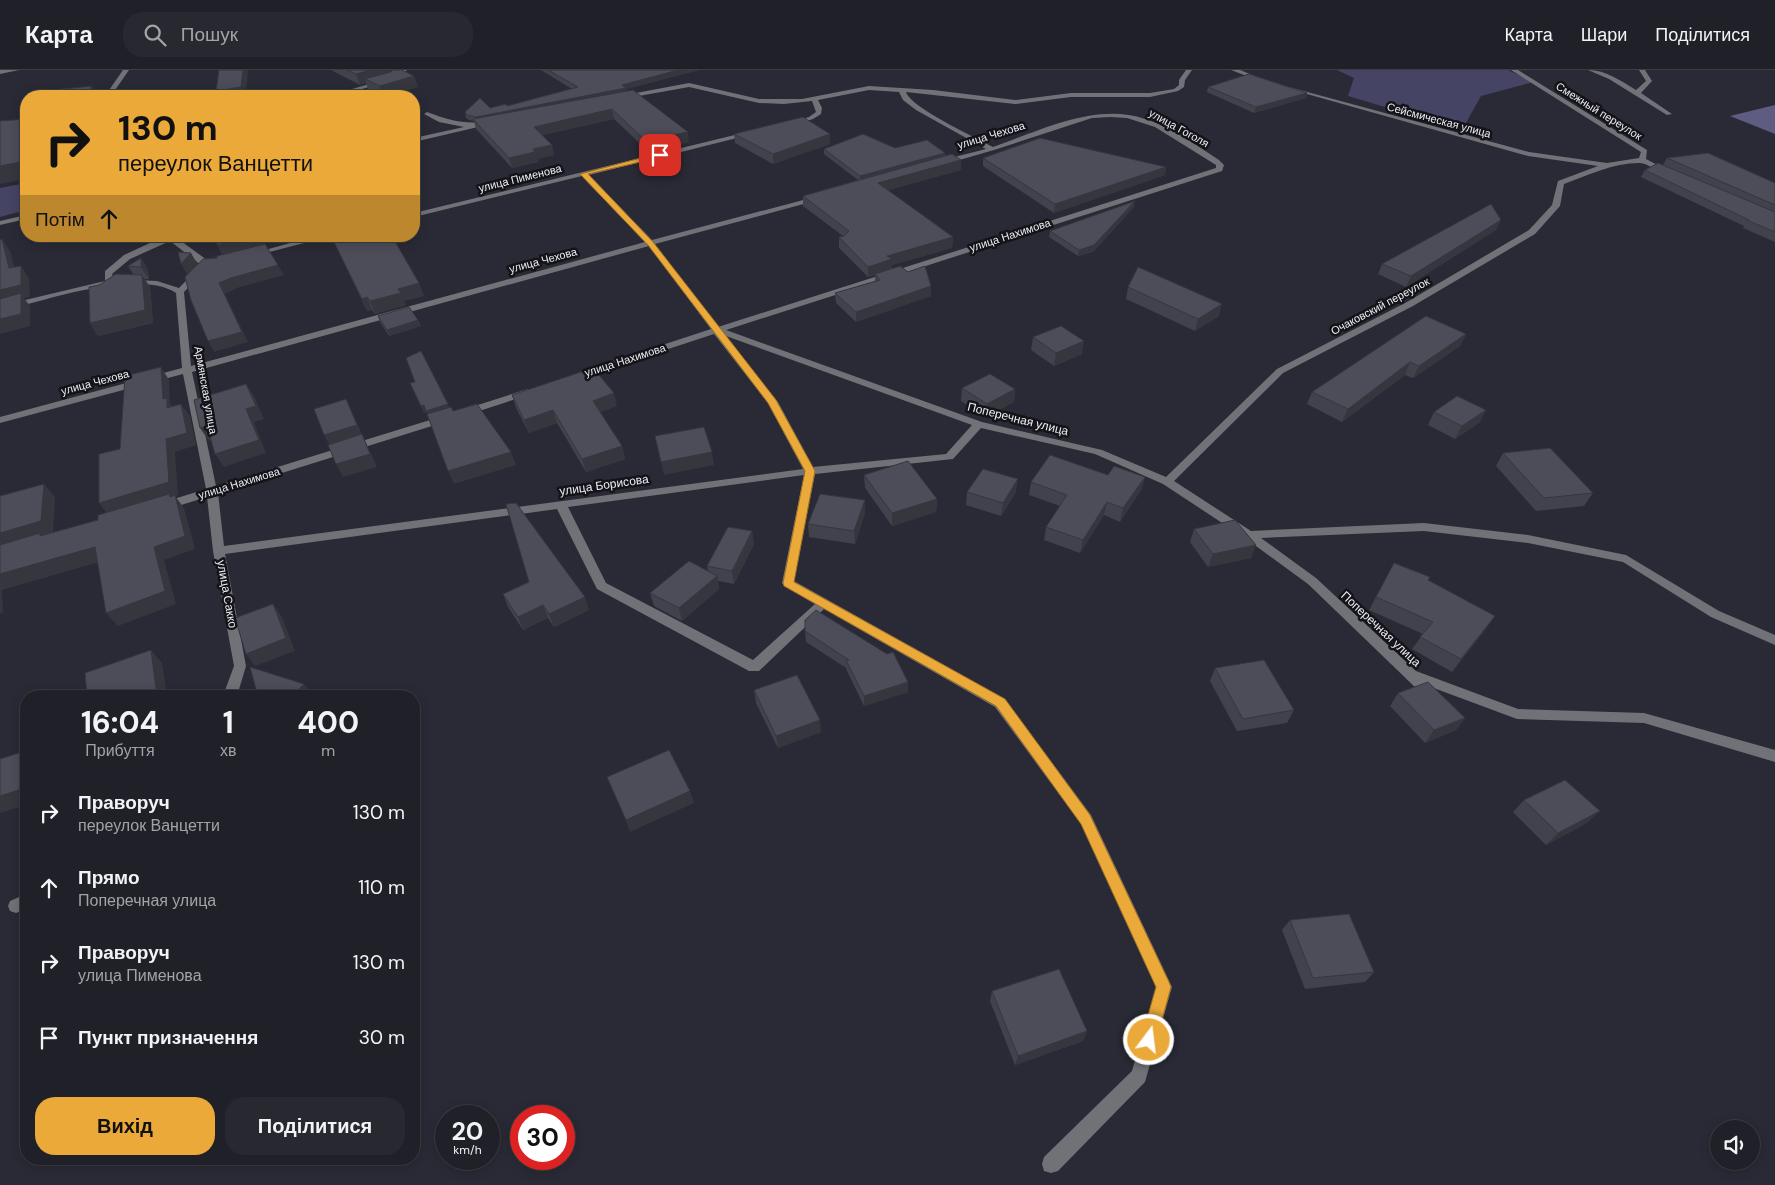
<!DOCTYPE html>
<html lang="uk">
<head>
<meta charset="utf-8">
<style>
	body { margin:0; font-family:"DM Sans",sans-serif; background:#282830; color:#f1f3f6; height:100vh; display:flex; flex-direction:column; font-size:19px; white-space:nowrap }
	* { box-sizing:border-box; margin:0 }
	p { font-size:16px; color:#a2a3a8 }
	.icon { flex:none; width:28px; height:28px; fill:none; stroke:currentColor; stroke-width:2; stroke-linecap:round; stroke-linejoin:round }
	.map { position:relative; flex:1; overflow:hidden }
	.details { position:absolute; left:20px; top:620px; width:400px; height:475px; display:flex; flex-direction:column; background:#202028; border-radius:20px; box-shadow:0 2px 12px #0003,0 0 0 1px #3d3e45 }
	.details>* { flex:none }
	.hud { position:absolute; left:20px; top:20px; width:400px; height:152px; border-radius:20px; box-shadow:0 2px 12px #0003,0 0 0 1px #3d3e45; background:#eba939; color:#111; overflow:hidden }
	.controls { position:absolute; left:1710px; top:1050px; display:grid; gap:10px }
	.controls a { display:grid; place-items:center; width:50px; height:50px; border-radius:50%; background:#202028; box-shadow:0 2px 12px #0003,0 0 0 1px #3d3e45; font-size:25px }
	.speed { position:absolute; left:435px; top:1035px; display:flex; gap:10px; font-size:25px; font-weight:700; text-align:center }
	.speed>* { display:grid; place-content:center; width:65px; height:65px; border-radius:50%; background:#202028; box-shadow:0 2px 12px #0003,0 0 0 1px #3d3e45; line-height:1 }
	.speed small { font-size:12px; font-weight:400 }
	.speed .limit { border:8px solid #d22; background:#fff; color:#111 }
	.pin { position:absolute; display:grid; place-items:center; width:42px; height:42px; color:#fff; margin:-21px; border-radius:10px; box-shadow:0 2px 8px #0006 }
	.me { position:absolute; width:55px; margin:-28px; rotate:15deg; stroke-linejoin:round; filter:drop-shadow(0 0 4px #0008) }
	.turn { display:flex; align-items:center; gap:18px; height:105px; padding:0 15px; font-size:22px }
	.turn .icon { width:65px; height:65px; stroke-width:2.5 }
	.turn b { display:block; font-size:35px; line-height:42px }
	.then { display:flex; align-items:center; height:48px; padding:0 15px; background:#0003; gap:10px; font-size:19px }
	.eta { display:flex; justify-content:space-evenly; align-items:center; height:85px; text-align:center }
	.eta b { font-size:30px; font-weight:700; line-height:35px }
	.cta { display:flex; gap:10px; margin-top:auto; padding:10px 15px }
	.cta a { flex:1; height:58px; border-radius:20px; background:#eba939; color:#111; font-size:20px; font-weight:700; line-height:58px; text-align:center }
	.cta a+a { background:#282830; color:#f1f3f6 }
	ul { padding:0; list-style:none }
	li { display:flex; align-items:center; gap:15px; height:75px; padding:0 15px }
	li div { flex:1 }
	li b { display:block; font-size:19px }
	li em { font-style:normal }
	header { display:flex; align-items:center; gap:30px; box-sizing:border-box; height:70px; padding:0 25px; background:#202028; border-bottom:1px solid #3d3e45 }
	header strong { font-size:24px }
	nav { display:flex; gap:28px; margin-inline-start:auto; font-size:18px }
	.search { width:350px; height:45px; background:#282830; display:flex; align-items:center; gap:12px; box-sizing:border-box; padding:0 18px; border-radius:20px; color:#a2a3a8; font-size:19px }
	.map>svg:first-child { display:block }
	.green { fill:#464464 }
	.forest { fill:#5e5c81 }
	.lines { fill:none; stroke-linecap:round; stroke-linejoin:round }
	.minor { fill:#717178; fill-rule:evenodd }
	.wall { fill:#42424d }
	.shaded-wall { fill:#36363f }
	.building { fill:#4d4d5a; stroke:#36363f }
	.route { fill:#eba939; stroke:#996e25 }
	.labels { text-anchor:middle; stroke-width:5; stroke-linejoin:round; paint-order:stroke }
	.far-street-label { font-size:11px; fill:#ececf5; stroke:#131318 }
	.street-label { font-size:12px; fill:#ececf5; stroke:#131318 }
</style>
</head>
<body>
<header>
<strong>Карта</strong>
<div class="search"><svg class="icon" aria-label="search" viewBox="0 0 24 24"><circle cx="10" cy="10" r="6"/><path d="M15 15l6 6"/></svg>Пошук</div>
<nav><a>Карта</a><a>Шари</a><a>Поділитися</a></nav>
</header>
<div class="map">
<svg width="1775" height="1115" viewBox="0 0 1775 1115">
	<rect width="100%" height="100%" fill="#2a2a36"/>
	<path class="green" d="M1337,0h171l25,12 -52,14 -19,34 -114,-34 6,-18z
		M26,113v27l-26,7v-29z"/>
	<path class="forest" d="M1775,35v29l-45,-18z"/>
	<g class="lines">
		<path class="minor" d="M0,0h19l-19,4z
			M123,0h6l-18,26h-6z
			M400,0h7l-13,10 -57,16h-9l62,-18z
			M1186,0h6l-7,10 -1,7 -6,4 -28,6h-79l-56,7 -109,-12c5,16 69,45 87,55 47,-16 102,-45 152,-28 27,8 51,26 74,41l5,5 -2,6 -496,159 256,92 120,28 64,27 111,-108 130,-67 122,-72 23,-25 6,-24 40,-15 -70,-10 -239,-67v-2l240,65 78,11 32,-5 2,-6 -130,-82h7l129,80 -1,9 25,13c-10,6 -22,-10 -32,-9 -26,0 -51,12 -75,21l-4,22 -25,28 -122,72 -130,67 -109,108 77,50 173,-8 104,12 98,20 93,56 56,24v10l-64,-28 -88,-55 -95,-19 -104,-12 -163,7 55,40 100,93 102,38 126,4 131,37v12l-131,-39 -127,-4 -86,-32 -2,4 -5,1 -5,-1 -111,-107 -63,-46 -82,-54 -68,-30 -114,-26 -28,31 -138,15 -21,107 211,118 86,116 81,172 -27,95 -87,89 -7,2 -7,-2 -2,-7 2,-7 88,-86 24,-84 -75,-163 -86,-117 -171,-98 -65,62h-10l-152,-82 -40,-80 -332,45 21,112 -9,30h-14l11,-30 -21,-115 -6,-54 -42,13 -6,-4 2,-3 45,-14 -23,-115 -183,49v-6l182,-49 -6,-75c-39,-25 -133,8 -176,19v-6l105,-25v-10l19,-16 41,-19h9l33,24 2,6 -25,26 7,74 454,-124 -63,-66 -168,41v-4l337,-82 3,2 -1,1 -164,41 63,65 170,-45v4l-167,45 63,83 498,-159v-3l-61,-38 -28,-9 -17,-1 -18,1 -98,32 -52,15h-3v-4l47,-12 -70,-39 -13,-10 -4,-8 -30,-2 -51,10 4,8 -1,6 -8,5 -23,7 -2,-1v-2l21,-6 7,-5 -4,-11 -28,3 -25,-1 -70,-16 -67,12 -2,-1v-2l69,-13 70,16h43l67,-13 64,4 82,10 56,-7h79l24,-4 5,-4v-5zM170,171l31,24 -22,23 -22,-7 -43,-2 -2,-5 18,-15zM649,176l62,83 -134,44v4h6l131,-43 54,69 35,66 -579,77 -6,-53 233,-73 1,-2 -1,-2h-8l-227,70 -24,-114zM726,266l246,89 -26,29 -133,13 -35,-65zM804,405l-22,108 2,3 31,18 -62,56 -147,-77 -38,-76z
			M1231,0h9l25,10 -5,1z
			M1588,0c18,0 33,11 48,20l10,-9 -7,-11h6l7,11 -11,12 31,21 -5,1 -58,-36z
			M427,42c24,9 39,13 65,9l3,2 -81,19v-4l50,-11 -25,-5 -15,-8z
			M26,145v4l-26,6v-4z
			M316,166h15l-77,20 -4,-2z
			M528,319l3,1v4l-61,20 -4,1 -5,-3 1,-2z
			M26,824v15l-10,4 -6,-2 -2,-5 2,-5z"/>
	</g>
	<path class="wall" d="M331,0h60v1l23,5 4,11 -33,9h-3l-14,-7 -2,-6 -6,2z
		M541,0h158l-73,19v2l63,51 -41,9 -34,-32 -72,16 10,10 2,10 -17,4 1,3 -26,6 -36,-39 -2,-8 -5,-1 -3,-2 -1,-6 25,-4 17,-2 65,-17z
		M1208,17l99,6 -1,5 -52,15 -47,-21z
		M734,64l96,10 -57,20 -38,-21z
		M895,78l50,5v3l16,4v10l-73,20 65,47 -1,11 -60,17v4l16,3 23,14v10l-75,26 -20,-19 -1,-10 40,-12v-6l-7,2 -29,-29v-11l4,-1 -40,-30v-10l55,-16 -34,-26v-5z
		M983,88l183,9 -1,8 -111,38 -71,-47z
		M1667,88l108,25v59l-32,-14 1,-2 -103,-49 4,-7 53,10 -35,-15z
		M1134,137l-41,45 -15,4 -29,-19 1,-6z
		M1496,160l-90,57 -28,-13 4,-10z
		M331,166l93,60 -20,5 2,4 -31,9 -3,-4 -5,1z
		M141,188l7,12 1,9h-5l6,8 3,36 -55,13 -8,-13 9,-38 35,-10 -6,-9z
		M1128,217l91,29 -24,15 -69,-32z
		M378,246l40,4 3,6 -32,10 -9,-14z
		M1466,264l-6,12 -47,32 -8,-3 -63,47 -35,-18 5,-12z
		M1033,267l49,17 -28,12 -23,-16z
		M962,318l53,1 -1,13 -28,15 -25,-16z
		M512,325l105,11 -17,6 22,34 3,13 -39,13 -29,-49 -28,10 -13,-25z
		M1486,340l-7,13 -24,16 -27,-14 6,-13z
		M1503,383l90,40 -9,13 -48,5 -40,-45z
		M864,405l73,24 -1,13 -44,14 -27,-38z
		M1108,405l37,2 -4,13 -21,32 -16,-7 -24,38 -36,-13 2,-13 14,-21 -31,-11 2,-13z
		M967,422h49l-15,24 -35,-11z
		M865,430v13l-10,31 -46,-7 -1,-13z
		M1194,459l62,16 -5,13 -43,9 -18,-25z
		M752,461l2,13 -20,40 -16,-3 1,8 -37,32 -28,-15 -4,-13 58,-22 -1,-5z
		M1394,493l34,17 58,49 -34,43 -40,-23 11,-15 -54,-24z
		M503,524l86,16 -35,17 -6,-9 -25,12 -15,-23z
		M805,561l103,51v10l-44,14 -17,-35 -1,-3 -40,-26z
		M1215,598l79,42 -7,13 -50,8 -27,-50z
		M754,620l67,42 -43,16 -22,-45z
		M1398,623l67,25 -9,12 -31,13 -35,-37z
		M1524,730l63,23 -41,22 -33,-33z
		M1290,850l84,52 -9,10 -60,7 -23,-59z
		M992,921l95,40 -4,10 -68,24 -25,-64z"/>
	<path class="shaded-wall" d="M243,0h5l-2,26h-28l-2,-5z
		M370,0h21l1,4 -27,5 1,4 -6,2 -4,-11z
		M678,0h21l-73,19 1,4 -149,29 -2,-5 146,-32z
		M414,6l4,11 -35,9 -3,-10z
		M92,16l5,10h-12z
		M1307,23l-1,5 -52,15 2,-6z
		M612,39l2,10 -78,18 -2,-10z
		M688,62l1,10 -41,9 -2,-10z
		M830,64v10l-57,20v-10z
		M552,75l2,10 -17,4 1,3 -26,6 -3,-10 24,-9z
		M945,83v5l-85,23v-5z
		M961,90v10l-83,23v-10z
		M26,91v18l-26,5v-18z
		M1166,97l-1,8 -111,38 1,-9z
		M1135,131l-1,6 -41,45 -15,4 1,-6z
		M1501,150l-5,10 -90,57 5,-11z
		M254,166h11l1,11 -43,10 -6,-12z
		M953,167l-1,11 -60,17v5l-24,7v-10l19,-11z
		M2,169l8,12 8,29 -9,-12z
		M191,183l7,12 -10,11 -7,-12z
		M141,188l7,12 1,9 -8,-12z
		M278,195l6,10 -47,13 -12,6 23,48 -34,10 -6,-11 11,-58 12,-5z
		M21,196l8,12 1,19 -6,1 6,8v20l-30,8v-44z
		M142,205l8,12 3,36 -55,13 -8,-13z
		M419,213l5,13 -20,5 2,4 -31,9 -5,-13 28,-12z
		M931,216v10l-75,26v-10z
		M367,227l5,13 -5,1 -5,-12z
		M1222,234l-3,12 -24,15 3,-12z
		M418,250l3,6 -32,10 -2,-6z
		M1466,264l-6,12 -47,32 6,-12z
		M1084,271l-2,13 -28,12 2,-13z
		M1410,292l-5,13 -63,47 6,-13z
		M161,297l8,13 1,23 5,7 -8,-2 -4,-9z
		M246,314l8,12 10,23 -10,3 12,31 -42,14 -9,-13 31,-45z
		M1015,319l-1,13 -28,15 1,-13z
		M614,323l3,13 -21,8 -3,-13z
		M346,329l31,68 -34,10 -7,-13 -5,-16 -7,-13z
		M181,334l9,12 6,29 -21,7 3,43 -3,1 9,12 11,41 -31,11 12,44 -58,22 -12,-13 3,-97 -10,-13 67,-64z
		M448,334l3,7 -22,7 -3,-6 -2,1 -3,-7 3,-1z
		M553,340l4,13 -28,10 -5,-13z
		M1486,340l-7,13 -24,16 7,-13z
		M207,356l9,13 -7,2 -9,-13z
		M622,376l3,13 -39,13 -4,-13z
		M511,382l5,13 -62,19 -6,-13z
		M712,382l2,13 -50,10 -3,-13z
		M1145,407l-4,13 -21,32 3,-14z
		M1018,409l-2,13 -15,24 2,-13z
		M44,414l11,13 -2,37 -53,16v-17z
		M937,429l-1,13 -44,14v-13z
		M865,430v13l-10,31 -1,-13z
		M1107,432l-3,13 -24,38 3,-13z
		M752,461l2,13 -20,40 -2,-13z
		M1256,475l-5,13 -43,9 5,-13z
		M95,477l11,13 -104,30 1,22 -3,2v-40z
		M717,506l2,13 -37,32 -3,-13z
		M585,527l4,13 -35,17 -5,-13z
		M273,534l9,13 13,34 -40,15 -9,-12z
		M543,535l5,13 -25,12 -5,-13z
		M1495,546l-9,13 -34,43 9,-13z
		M151,580l11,13 5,33h-10z
		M908,612v10l-44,14v-10z
		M304,614l9,12h-20z
		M1465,648l-9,12 -31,13 9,-13z
		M820,650l1,12 -43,16 -2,-12z
		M25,681l1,1v53l-26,8v-17z
		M690,721l4,12 -64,29 -4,-12z
		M1600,741l-13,12 -41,22 12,-12z
		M1087,961l-4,10 -68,24 3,-9z"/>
	<path class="building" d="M219,0h24l-2,17 -25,4z
		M347,0h23l-14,4z
		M393,0h9l12,6 -34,10 -15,-7 26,-7z
		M548,0h130l-56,15 4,3 -150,29 -9,-2 -2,-3 15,-14 10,10 16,-4 1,2 71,-19z
		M1249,4l58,19 -51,14 -48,-20z
		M92,16l-7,10h-37l4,-6z
		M633,20l55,42 -42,9 -34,-32 -78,18 18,18 -19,4 2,3 -26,6 -36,-39z
		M803,47l27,17 -57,20 -39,-20z
		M26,49v42l-26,5v-45z
		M863,64l32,14 32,-8 18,13 -85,23 -36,-27z
		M1040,68l126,29 -111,37 -72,-46z
		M1708,83l67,30v22l-108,-47z
		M952,84l9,6 -83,23 75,54 -66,19 5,3 -24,8 -29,-30 5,-1 5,-5 -46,-35z
		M1658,93l117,49v20l-28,-12h2l-104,-50z
		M1135,131l-41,44 -15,5 -29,-19z
		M1491,134l10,16 -90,56 -29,-12z
		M217,166h37l-37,9z
		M331,166h61l27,47 -21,6 3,4 -31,8 -3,-4 -5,2z
		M2,169l7,29 12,-2v19l-21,5v-50z
		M265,174l13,21 -47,13 -12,5 23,49 -34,9 -17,-41 -6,-23 18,-18 14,-1v-2z
		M178,182l13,1 -10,11z
		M141,188v9l-13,-1z
		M900,196l8,6 17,-6 6,20 -75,26 -21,-19 45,-13 -5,-6z
		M1138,197l84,37 -24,15 -70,-32z
		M116,204l26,1 3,35 -55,13 -1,-36 10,-2z
		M21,223v21l-21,5v-20z
		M409,237l9,13 -31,10 -9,-14z
		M1426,246l40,18 -47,32 -9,-4 -62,47 -36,-17z
		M1061,256l23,15 -28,12 -23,-16z
		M421,281l27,53 -22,7 -2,-6 -3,1 -11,-23 5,-1 -9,-24z
		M161,297l2,32 4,-1v10l14,-4 6,29 -21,6 3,43 -70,21v-49l21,-5 5,-73z
		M593,298l21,25 -21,8 29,45 -40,13 -29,-49 -29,10 -12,-25z
		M990,304l25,15 -28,15 -25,-16z
		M246,314l10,22 -10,3 13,31 -44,14 -8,-28 -7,2 -6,-28z
		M1457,326l29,14 -24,16 -28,-14z
		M346,329l11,26 -33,10 -10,-26z
		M477,334l34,48 -63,19 -21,-57 24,-7 2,4z
		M704,357l8,25 -51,10 -6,-26z
		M362,364l8,20 -34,10 -8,-19z
		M1550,378l43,45 -49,5 -41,-45z
		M1050,385l58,20 6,-9 31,11 -22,31 -16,-6 -24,38 -37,-13 21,-32 -36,-13z
		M908,391l29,38 -45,14 -28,-38z
		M983,399l35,10 -15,24 -36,-11z
		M44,414l-3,37 -41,12v-37z
		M169,424l1,3 5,-2 10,41 -31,11 11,44 -59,22 -11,-66 -95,27v-29l40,-12v3l58,-16v-5z
		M820,424l45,6 -11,31 -46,-7z
		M516,433l69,94 -36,17 -6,-9 -25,12 -15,-23 26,-12 -23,-78z
		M1235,450l21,25 -43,9 -19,-25z
		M728,457l24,4 -20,40 -25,-5z
		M689,491l28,15 -38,32 -29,-15z
		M1394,493l36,14 -2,3 67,36 -34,43 -41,-22 13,-15 -57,-25z
		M273,534l13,34 -40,16 -11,-36z
		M816,540l71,44 6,-2 15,30 -44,14 -18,-36h3l-44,-29v-11z
		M151,580l6,46h-70l-2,-23z
		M1264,590l30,50 -51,9 -28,-51z
		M250,597l54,17 -11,12h-44l7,-7z
		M797,605l23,45 -44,16 -22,-46z
		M1428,612l37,36 -31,12 -36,-37z
		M669,680l21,41 -64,29 -19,-43z
		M25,681l-6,39 -19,6v-37z
		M1565,710l35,31 -42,22 -34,-33z
		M1349,844l25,58 -61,6 -23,-58z
		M1059,899l28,62 -69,25 -26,-65z"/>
	<path class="route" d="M660,83l2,1v3l-74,17 65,68 123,158 39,71 -21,111 211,117 85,116 79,167 2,5 -16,59 -6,2 -5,-2 -3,-6 15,-53 -75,-163 -85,-118 -212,-120 -1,-3 22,-112 -37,-68 -120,-158 -68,-71z"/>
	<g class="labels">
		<g class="far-street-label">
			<text transform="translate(1599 41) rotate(32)" y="4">Смежный переулок</text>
			<text transform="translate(1439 50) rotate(15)" y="4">Сейсмическая улица</text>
			<text transform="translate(1179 58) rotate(29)" y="4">улица Гоголя</text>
			<text transform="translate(991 65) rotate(-17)" y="4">улица Чехова</text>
			<text transform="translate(520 108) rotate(-14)" y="4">улица Пименова</text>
			<text transform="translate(1010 165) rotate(-18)" y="4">улица Нахимова</text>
			<text transform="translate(543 190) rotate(-15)" y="4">улица Чехова</text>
			<text transform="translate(1380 236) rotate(-28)" y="4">Очаковский переулок</text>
			<text transform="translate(625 290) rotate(-18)" y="4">улица Нахимова</text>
			<text transform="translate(95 312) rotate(-15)" y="4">улица Чехова</text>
			<text transform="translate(206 320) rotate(80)" y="4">Армянская улица</text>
			<text transform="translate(239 413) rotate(-17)" y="4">улица Нахимова</text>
		</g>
		<g class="street-label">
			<text transform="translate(1018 349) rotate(14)" y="4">Поперечная улица</text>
			<text transform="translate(604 415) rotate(-8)" y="4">улица Борисова</text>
			<text transform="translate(227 524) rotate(80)" y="4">улица Сакко</text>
			<text transform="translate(1381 559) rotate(43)" y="4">Поперечная улица</text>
		</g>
	</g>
</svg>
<div class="controls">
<a><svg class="icon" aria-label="sound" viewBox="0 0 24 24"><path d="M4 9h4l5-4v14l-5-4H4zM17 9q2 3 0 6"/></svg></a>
</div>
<div class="speed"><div>20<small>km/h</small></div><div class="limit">30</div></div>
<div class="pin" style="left:660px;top:85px;background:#d93025"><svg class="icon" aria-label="arrive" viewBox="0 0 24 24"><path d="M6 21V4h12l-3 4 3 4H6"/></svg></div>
<svg class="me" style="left:1149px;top:970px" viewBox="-20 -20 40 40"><circle r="17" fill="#eba939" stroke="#fff" stroke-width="3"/><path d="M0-11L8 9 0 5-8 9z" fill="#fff"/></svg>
<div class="hud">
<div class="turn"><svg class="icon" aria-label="right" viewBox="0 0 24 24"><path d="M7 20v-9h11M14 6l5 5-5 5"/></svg><div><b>130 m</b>переулок Ванцетти</div></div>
<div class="then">Потім<svg class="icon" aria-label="ahead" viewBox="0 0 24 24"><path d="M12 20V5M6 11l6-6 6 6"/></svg></div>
</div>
<section class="details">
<div class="eta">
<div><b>16:04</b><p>Прибуття</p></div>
<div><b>1</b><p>хв</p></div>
<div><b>400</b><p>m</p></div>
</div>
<ul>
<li><svg class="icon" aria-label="right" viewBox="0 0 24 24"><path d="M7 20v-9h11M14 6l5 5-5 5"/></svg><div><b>Праворуч</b><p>переулок Ванцетти</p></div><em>130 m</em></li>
<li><svg class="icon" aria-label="ahead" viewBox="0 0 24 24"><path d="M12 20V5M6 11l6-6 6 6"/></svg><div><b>Прямо</b><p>Поперечная улица</p></div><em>110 m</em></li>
<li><svg class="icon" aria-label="right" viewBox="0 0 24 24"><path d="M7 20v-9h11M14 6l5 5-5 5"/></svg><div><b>Праворуч</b><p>улица Пименова</p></div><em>130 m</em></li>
<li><svg class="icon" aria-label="arrive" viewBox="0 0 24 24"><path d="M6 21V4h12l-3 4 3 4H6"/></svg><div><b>Пункт призначення</b></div><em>30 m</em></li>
</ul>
<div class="cta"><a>Вихід</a><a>Поділитися</a></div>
</section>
</div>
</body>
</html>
